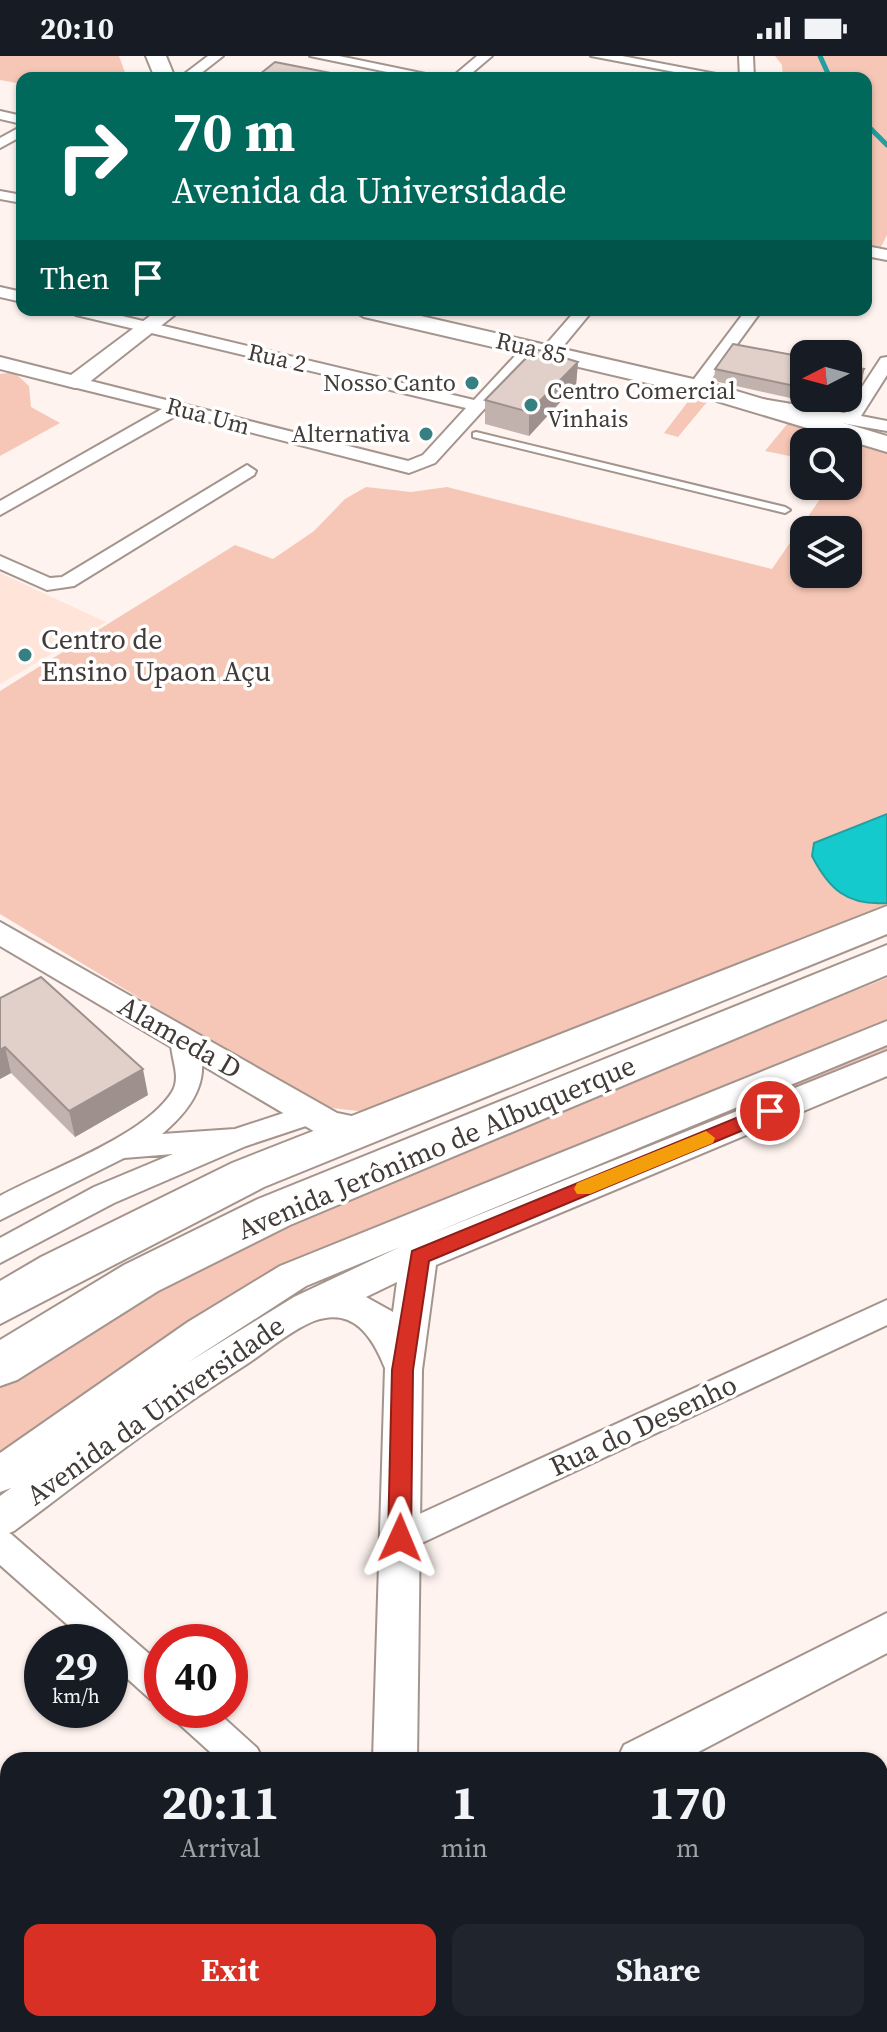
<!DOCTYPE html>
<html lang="en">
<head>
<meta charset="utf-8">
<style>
	body { margin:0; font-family:"Source Serif 4",serif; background:#20242c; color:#f1f3f6; height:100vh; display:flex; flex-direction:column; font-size:30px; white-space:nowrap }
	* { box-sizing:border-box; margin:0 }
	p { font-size:26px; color:#9ea1a6 }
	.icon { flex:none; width:44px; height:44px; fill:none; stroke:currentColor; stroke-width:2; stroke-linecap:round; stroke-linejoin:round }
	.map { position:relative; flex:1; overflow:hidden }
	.panel { position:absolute; left:0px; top:1696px; width:888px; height:280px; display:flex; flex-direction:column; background:#171b24; border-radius:24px 24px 0 0; box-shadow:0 2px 6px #0004 }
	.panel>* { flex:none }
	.hud { position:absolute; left:16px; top:16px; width:856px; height:244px; border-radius:16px; box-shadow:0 2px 6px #0004; background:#00695c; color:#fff; overflow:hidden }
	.needle { width:52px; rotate:264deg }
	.fabs { position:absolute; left:790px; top:284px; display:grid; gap:16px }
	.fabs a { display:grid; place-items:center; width:72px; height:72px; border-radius:16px; background:#171b24; box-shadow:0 2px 6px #0004; font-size:40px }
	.speed { position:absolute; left:24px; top:1568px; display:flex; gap:16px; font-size:40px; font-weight:700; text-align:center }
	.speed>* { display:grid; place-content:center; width:104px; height:104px; border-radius:50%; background:#171b24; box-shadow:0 2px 6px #0004; line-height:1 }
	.speed small { font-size:20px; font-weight:400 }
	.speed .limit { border:12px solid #d22; background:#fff; color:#111 }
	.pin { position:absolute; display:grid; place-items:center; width:68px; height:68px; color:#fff; margin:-34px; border:4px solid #fff; border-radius:50%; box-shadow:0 2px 8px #0007 }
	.me { position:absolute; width:88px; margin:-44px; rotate:1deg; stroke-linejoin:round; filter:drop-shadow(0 0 6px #0008) }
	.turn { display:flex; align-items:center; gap:28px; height:168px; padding:0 24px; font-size:36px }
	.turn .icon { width:104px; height:104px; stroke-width:2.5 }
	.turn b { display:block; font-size:56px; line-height:68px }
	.then { display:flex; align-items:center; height:76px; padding:0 24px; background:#0003; gap:16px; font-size:30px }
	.eta { display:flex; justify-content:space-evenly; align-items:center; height:136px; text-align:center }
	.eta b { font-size:48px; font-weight:700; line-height:56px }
	.primary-button { display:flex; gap:16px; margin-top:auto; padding:16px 24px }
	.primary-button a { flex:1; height:92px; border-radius:16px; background:#d93025; color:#fff; font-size:32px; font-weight:700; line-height:92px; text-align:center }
	.primary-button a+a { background:#20242c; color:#f1f3f6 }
	.status { display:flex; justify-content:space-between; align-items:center; height:56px; padding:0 40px; background:#171b24; direction:ltr }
	.status svg { height:22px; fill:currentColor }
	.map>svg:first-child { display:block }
	.built { fill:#ffe4da }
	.green { fill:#f6c7b6; fill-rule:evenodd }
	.water { fill:#15cacc; stroke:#229fa0; stroke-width:2 }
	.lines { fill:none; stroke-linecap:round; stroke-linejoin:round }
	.stream { stroke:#229fa0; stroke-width:5 }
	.service-casing { stroke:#a4948d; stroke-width:4 }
	.minor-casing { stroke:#a4948d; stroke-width:4 }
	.tertiary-casing { stroke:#a4948d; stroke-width:4 }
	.secondary-casing { stroke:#a4948d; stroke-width:4 }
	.primary-casing { stroke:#a4948d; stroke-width:4 }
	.service { fill:#fff; fill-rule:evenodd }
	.minor { fill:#fff; fill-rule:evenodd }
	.tertiary { fill:#fff; fill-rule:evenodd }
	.secondary { fill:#fff; fill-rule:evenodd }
	.primary { fill:#fff; fill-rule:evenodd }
	.wall { fill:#c2b2ad }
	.shaded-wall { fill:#9e918d }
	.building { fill:#e1cfc9; stroke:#9e918d; stroke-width:2 }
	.route { fill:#d93025; stroke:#8d1f18; stroke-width:2 }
	.slow { fill:#f59e0b }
	.poi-dot { fill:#378081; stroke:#fff; stroke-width:3 }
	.labels { text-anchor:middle; stroke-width:7; stroke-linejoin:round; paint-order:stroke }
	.far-street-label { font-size:24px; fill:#423b38; stroke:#fff }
	.far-poi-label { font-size:24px; fill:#423b38; stroke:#fff; text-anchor:end }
	.poi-label { font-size:28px; fill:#423b38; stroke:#fff; text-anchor:start }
	.street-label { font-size:28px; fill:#423b38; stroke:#fff }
</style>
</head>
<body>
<div class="status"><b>20:10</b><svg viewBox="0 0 49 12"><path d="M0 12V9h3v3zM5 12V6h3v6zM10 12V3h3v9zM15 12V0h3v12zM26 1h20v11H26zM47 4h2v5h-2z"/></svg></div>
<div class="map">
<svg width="887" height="1976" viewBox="0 0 887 1976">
	<rect width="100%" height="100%" fill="#fef3ee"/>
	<path class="built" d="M0,517l106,49 -106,62z"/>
	<path class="green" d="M0,0h119l8,22h-105v6l-22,-4z
		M775,0h112v179l-7,14 -14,-2v-169h-83l-1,-13z
		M14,316l15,14 2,21 29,16 -60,33v-82z
		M693,339l14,7 -29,35 -14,-4z
		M788,367l99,23v468l-521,198 -34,-4 -35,-15 -297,-179v-223l235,-146 38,14 41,-28 31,-32 21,-12 45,5 36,-5 325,82 57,-83h19v-44h-44v17l-39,-8zM804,474h44v44h-44z
		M887,922v41l-579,234c-112,52 -210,131 -308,206v-71l95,-65 142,-79 162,-71z
		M887,985v10l-446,187 -4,-13z
		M313,1968h111l4,8h-124z"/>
	<path class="water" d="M887,758v89c-40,3 -58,-14 -75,-47l2,-13z"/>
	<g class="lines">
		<path class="stream" d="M820,0l10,22
			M866,68l21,21"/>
		<g class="service-casing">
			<path id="service" d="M476,376l309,75 5,3 -5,3 -312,-76v-4z"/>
		</g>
		<g class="minor-casing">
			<path id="minor" d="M208,0h15l-28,22h-16z
				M310,0h29l106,22h-29z
				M477,0h15l-26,22h-15z
				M591,0h31l115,22h-31z
				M739,0h14l1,22h-14z
				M0,55l22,5v8l-22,-5z
				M22,70v10l-22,12v-10z
				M0,135l22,4v8l-22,-4z
				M866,190l21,4v10l-21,-4z
				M0,231l22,5v10l-22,-5z
				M68,254h29l377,90 52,-56h12l2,4 -105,115 -26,10 -230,-59 -179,101v-14l162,-92 -93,-23 -3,-4 9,-5 333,84 15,-6 43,-47 -390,-93z
				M576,254h17l-38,46h-12v-8z
				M746,254h16l-59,81h-12l-3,-4z
				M887,301v18l-26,41 26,5v10l-125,-22 -9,-5 9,-5 83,14 36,-55z
				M247,409l9,6 -2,4 -180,111 -27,4 -47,-21v-13l50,22 12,-1z
				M183,974l9,2c24,42 2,75 -30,102l73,-5 76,-25 10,3 3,7 -3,7 -75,25 -132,57 -114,60v-25l94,-51 79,-33 -49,4 -124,62v-24c47,-26 144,-59 172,-104 12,-19 -8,-43 2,-60z
				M887,1244v25l-476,223 -11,5 -11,-5 -5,-10 5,-10z
				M0,1473l11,5 151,131v38l-12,-4 -40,-36v-21h-23l-87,-77z
				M172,1654h43l42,38 6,12h-44l-42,-38z
				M745,1968h40l3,8h-40z"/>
		</g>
		<g class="tertiary-casing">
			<path id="tertiary" d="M158,254h23l-98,77 -8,1 -75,-19v-12l71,18z
				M0,866l337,191 39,8 5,9 -5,9 -12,4 -47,-10 -317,-187z
				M887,965v24l-456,189 456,-183v25l-451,189 -14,105 -5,390h-44l12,-392c-12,-30 -31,-62 -71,-47 -23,9 -47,30 -67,43 -81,51 -157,110 -233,167l-14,6v-41l11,-8 -11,4v-39l188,-131 92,-56zM400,1191l-106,50 -107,66 119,-77zM397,1226l-4,30 -27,-15z
				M887,1557v40l-204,107h-66l7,-15z
				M222,1968h53l-3,8h-53z"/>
		</g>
		<g class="secondary-casing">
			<path id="secondary" d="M146,0h20l9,22h-20z
				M352,254h43l311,72 181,54v16l-197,-59 -326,-76z"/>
		</g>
		<g class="primary-casing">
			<path id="primary" d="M887,850v28l-623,253 -264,137v-43l41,-24 191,-94z
				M887,889v30l-597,250 -132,66 -141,89 -17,6v-46l124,-75 134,-66z"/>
		</g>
		<use href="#service" class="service"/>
		<use href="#minor" class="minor"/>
		<use href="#tertiary" class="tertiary"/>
		<use href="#secondary" class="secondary"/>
		<use href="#primary" class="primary"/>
	</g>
	<path class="wall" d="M804,301v41h44l16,-29 -2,13 -18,28 -130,-29 1,-12z
		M578,306l-2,23 -47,51 -44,-12v-24z
		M0,942l148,97 -73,42 -64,-64 -11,6z
		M469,1968h94l-14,8h-77z
		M579,1968h148l5,8h-149z"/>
	<path class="shaded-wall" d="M578,306l-2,23 -47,51v-24z
		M864,313l-2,13 -18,28 1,-12h3v-5z
		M5,991l6,26 -11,6v-29z
		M143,1013l5,26 -73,42 -6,-26z
		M534,1968h29l-14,8h-30z"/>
	<path class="building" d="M275,6l71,14 -3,2h-88z
		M733,288l71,13v31l-89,-19z
		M535,293l43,13 -49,50 -44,-12z
		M848,310l16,3 -16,24z
		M41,921l102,92 -74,42 -64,-64 -5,3v-52z
		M477,1968h57l-15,8h-38z
		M590,1968h137l5,8h-138z"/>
	<path class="route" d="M770,1048l7,2v10l-348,145 -16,109 -2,168 -3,7 -8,3 -8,-3 -4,-7 4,-168 20,-119z"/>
	<path class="slow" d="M706,1075l9,7 -2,5 -123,51h-13l-3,-5 3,-6z"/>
	<g class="poi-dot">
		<circle cx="472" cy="327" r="8"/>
		<circle cx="531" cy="349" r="8"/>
		<circle cx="426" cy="378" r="8"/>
		<circle cx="25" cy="599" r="8"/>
	</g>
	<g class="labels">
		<g class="far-street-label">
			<text transform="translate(531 292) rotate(13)" y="8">Rua 85</text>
			<text transform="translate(277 302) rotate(13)" y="8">Rua 2</text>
			<text transform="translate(208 360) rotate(15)" y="8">Rua Um</text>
		</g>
		<g class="far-poi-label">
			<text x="456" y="335">Nosso Canto</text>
			<text x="547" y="343" text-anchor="start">Centro Comercial<tspan x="547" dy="28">Vinhais</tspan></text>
			<text x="410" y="386">Alternativa</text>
		</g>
		<g class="poi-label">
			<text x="41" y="593">Centro de<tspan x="41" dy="32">Ensino Upaon Açu</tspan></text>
		</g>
		<g class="street-label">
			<text transform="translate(180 981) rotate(30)" y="10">Alameda D</text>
			<text transform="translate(436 1091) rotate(-23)" y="10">Avenida Jerônimo de Albuquerque</text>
			<text transform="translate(155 1354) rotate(-35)" y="10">Avenida da Universidade</text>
			<text transform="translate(643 1369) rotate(-25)" y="10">Rua do Desenho</text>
		</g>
	</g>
</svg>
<div class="fabs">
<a><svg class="needle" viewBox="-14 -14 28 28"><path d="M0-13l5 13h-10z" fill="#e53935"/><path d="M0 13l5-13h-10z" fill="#9ea1a6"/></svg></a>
<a><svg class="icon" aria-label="search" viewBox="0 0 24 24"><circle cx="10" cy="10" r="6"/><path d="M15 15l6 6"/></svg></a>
<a><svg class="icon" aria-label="layers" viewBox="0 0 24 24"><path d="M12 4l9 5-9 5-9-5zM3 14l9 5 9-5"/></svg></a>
</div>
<div class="speed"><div>29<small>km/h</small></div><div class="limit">40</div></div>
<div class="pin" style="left:770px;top:1055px;background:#d93025"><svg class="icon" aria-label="arrive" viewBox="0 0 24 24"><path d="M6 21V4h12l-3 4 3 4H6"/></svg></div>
<svg class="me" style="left:400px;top:1482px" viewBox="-20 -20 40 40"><path d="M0-17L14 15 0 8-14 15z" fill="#d93025" stroke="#fff" stroke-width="4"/></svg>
<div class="hud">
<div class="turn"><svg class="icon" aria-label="right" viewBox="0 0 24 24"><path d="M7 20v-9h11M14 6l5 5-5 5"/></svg><div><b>70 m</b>Avenida da Universidade</div></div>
<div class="then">Then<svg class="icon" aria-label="arrive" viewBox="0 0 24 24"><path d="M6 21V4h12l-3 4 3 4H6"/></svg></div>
</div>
<section class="panel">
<div class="eta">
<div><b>20:11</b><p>Arrival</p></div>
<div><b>1</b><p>min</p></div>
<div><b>170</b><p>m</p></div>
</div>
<div class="primary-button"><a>Exit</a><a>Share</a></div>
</section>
</div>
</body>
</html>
